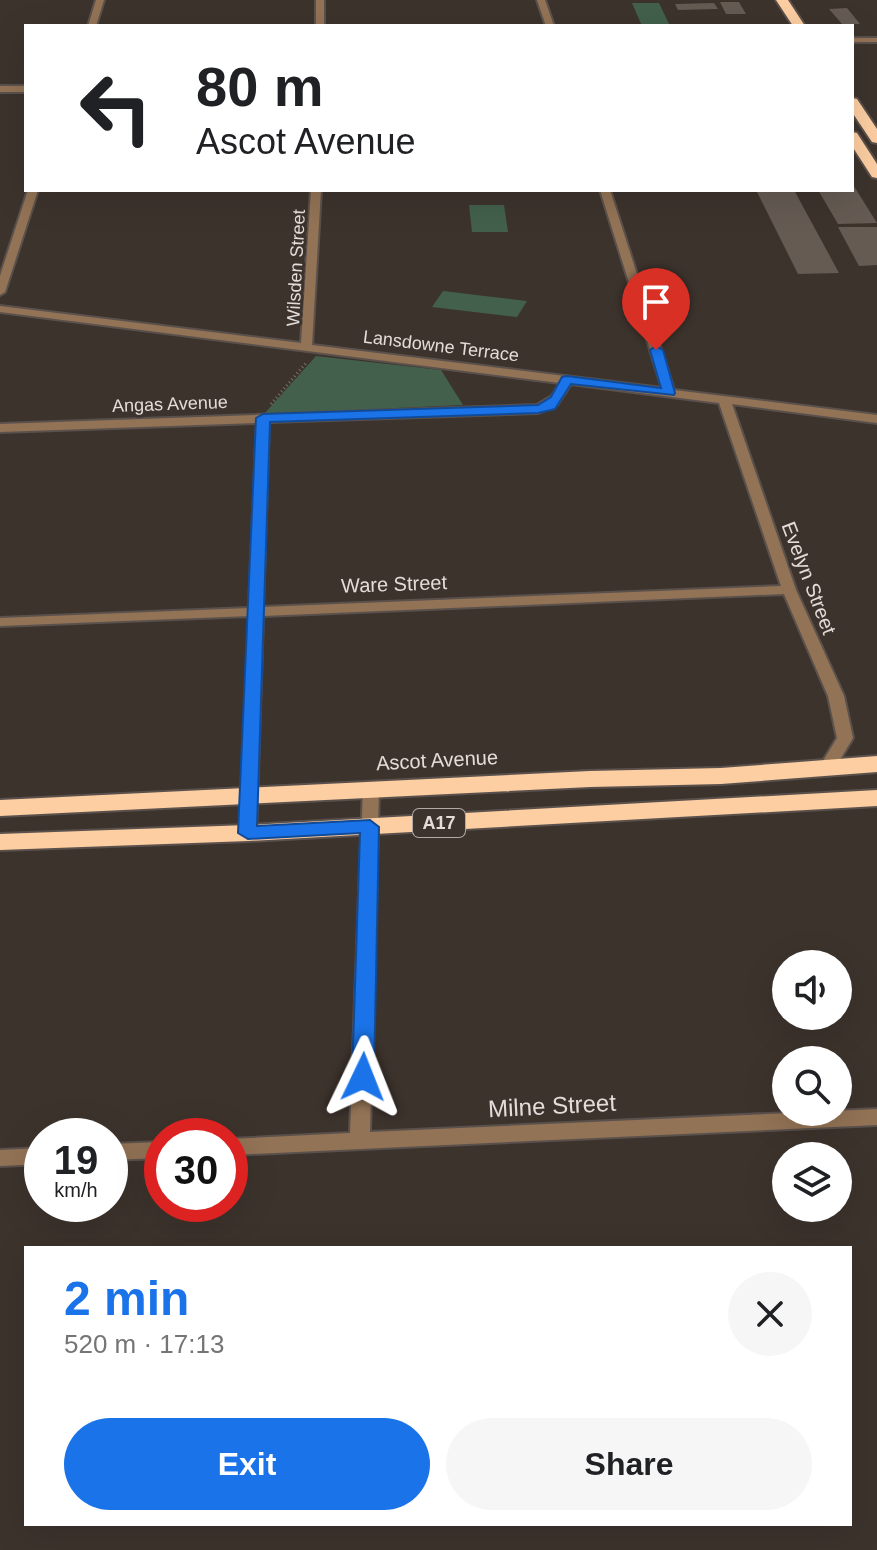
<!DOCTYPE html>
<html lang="en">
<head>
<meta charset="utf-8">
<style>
	body { margin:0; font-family:Helvetica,sans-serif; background:#f6f6f6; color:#202124; height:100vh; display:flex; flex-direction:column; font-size:30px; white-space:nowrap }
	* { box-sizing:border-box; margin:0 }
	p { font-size:26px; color:#757577 }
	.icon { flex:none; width:44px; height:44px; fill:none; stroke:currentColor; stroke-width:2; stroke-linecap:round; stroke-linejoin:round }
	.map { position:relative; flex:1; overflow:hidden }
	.sheet { position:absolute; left:24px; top:1246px; width:828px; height:280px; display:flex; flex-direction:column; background:#fff; border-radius:0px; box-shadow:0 8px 32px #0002 }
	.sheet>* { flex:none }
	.hud { position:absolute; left:24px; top:24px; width:830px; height:168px; border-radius:0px; box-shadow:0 8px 32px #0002; background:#fff; color:#202124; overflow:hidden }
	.tools { position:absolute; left:772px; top:950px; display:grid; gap:16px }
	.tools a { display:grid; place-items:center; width:80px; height:80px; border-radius:50%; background:#fff; box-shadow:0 8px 32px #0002; font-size:40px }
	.speed { position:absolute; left:24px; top:1118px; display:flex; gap:16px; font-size:40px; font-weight:700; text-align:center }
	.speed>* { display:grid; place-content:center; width:104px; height:104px; border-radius:50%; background:#fff; box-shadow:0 8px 32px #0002; line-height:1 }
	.speed small { font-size:20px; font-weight:400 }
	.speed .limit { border:12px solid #d22; background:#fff; color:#111 }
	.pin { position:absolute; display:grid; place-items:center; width:68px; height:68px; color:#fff; margin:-82px -34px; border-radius:50% 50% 50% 0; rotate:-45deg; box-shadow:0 0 8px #0007 }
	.pin .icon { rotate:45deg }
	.me { position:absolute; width:88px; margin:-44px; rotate:2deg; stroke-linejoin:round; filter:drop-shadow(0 0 6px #0008) }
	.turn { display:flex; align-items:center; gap:28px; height:168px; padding:0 40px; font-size:36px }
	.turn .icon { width:104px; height:104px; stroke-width:2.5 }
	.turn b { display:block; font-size:56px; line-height:68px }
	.round { display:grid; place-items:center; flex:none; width:84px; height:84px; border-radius:42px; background:#f6f6f6 }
	.summary { display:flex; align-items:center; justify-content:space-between; height:136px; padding:0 40px }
	h1 { font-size:48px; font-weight:600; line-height:60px; color:#1a73e8 }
	.cta { display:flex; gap:16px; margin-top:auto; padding:16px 40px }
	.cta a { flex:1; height:92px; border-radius:48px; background:#1a73e8; color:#fff; font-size:32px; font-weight:600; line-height:92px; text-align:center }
	.cta a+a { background:#f6f6f6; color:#202124 }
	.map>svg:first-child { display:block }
	.green { fill:#42604c }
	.building { fill:#655b53 }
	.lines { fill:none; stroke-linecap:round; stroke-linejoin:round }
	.street-casing { stroke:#5b514c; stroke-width:4 }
	.highway-casing { stroke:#5b514c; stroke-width:4 }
	.path { stroke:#7b726d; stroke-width:3; stroke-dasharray:1 3; stroke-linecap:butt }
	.street { fill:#937355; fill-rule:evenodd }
	.highway { fill:#fdcea2; fill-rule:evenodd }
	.route { fill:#1a73e8; stroke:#114b97; stroke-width:2 }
	.labels { text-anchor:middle; stroke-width:6; stroke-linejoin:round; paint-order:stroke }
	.far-street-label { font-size:18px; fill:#e3dcd8; stroke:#3d332d }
	.shield { fill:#3d332d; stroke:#b1a9a5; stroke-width:2 }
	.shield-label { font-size:18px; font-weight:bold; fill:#e3dcd8 }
	.street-label { font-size:20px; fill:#e3dcd8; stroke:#3d332d }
	.near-street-label { font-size:24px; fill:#e3dcd8; stroke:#3d332d }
</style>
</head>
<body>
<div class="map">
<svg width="877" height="1550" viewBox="0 0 877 1550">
	<rect width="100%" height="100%" fill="#3d332d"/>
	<path class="green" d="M632,3h27l11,23h-28z
		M469,205h35l4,27h-36z
		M443,291l84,10 -10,16 -85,-10z
		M316,356l125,14 22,35 -199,9z"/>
	<path class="building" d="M720,2h19l7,12h-20z
		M714,3l4,6 -40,1 -3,-6z
		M847,8l13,16h-18l-13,-15z
		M852,183l25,40 -39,1 -20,-34h34z
		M756,190h38l45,83 -41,1z
		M838,227h39v38l-18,1z"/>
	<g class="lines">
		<g class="street-casing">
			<path id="street" d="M96,0h8l-8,26h-8z
				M316,0h8v26h-8z
				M537,0h8l9,26h-8z
				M852,38h25v4h-25z
				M0,86h26v6h-26z
				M28,190h10l-33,102 -5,3v-19z
				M311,190h10l-9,155 350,43 -62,-198h10l64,200 203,25v8l-145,-19 64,186 48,106 9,42 -21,35h-12l-2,-4 19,-31 -9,-42 -44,-102 -521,22 -7,217 -8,6 -8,-6 9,-217 -249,10v-8l249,-10 8,-185 -257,9v-8l537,-19 15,-9 8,-13 -560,-71v-6l301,37zM571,384l148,19 62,183 -518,21 6,-185 269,-9 19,-8z
				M371,784l8,5 -9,343 507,-23v16l-647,30v-16l120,-6 13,-344z
				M162,1142v16l-52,2v-16z
				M42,1148v16l-42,2v-16z"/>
		</g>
		<g class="highway-casing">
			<path id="highway" d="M776,0h12l17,26h-12z
				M852,98l5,1 20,30v14l-5,-1 -20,-30z
				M852,132l5,1 20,31v14l-5,-1 -20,-31z
				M877,756v16l-156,12 -131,3 -590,29v-16l590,-29 131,-3z
				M877,790v16l-629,35 -248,9v-16l248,-9z"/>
		</g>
		<path class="path" d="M271,404l35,-41"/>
		<use href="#street" class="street"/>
		<use href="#highway" class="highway"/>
	</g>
	<path class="route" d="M656,346l7,4 12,43 -1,2 -103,-11 -16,25 -17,4 -268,9 -13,404 113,-6 9,7 -5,250 -3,6 -8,3 -8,-3 -3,-6 8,-244 -112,6 -10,-6 18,-415 7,-4 275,-9 13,-8 11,-20 5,-1 94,12 -11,-38z"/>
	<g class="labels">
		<g class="far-street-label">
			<text transform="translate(296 268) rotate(-87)" y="6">Wilsden Street</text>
			<text transform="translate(441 346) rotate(7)" y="6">Lansdowne Terrace</text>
			<text transform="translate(170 404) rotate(-2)" y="6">Angas Avenue</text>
		</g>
		<rect class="shield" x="413" y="809" width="52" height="28" rx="6"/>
		<g class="shield-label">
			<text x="439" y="829">A17</text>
		</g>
		<g class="street-label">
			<text transform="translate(809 578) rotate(69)" y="7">Evelyn Street</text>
			<text transform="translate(394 584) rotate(-2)" y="7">Ware Street</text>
			<text transform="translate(437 760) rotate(-3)" y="7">Ascot Avenue</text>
		</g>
		<g class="near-street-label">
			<text transform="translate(552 1106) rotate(-3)" y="8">Milne Street</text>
		</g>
	</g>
</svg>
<div class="tools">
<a><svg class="icon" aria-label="sound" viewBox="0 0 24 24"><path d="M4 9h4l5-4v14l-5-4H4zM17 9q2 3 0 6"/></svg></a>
<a><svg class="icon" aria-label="search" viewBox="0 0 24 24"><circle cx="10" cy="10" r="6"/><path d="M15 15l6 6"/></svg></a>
<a><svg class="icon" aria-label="layers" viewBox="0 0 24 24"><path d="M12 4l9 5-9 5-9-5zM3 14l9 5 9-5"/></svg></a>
</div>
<div class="speed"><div>19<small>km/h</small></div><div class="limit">30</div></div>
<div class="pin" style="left:656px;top:350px;background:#d93025"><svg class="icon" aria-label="arrive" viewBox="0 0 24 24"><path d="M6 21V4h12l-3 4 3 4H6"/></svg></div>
<svg class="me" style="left:363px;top:1077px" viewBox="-20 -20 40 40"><path d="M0-17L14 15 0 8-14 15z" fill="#1a73e8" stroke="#fff" stroke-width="4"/></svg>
<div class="hud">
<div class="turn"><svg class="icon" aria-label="left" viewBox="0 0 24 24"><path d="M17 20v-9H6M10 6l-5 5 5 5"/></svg><div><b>80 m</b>Ascot Avenue</div></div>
</div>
<section class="sheet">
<div class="summary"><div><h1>2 min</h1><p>520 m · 17:13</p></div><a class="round"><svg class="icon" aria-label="close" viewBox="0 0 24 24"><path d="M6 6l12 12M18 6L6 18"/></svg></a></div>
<div class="cta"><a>Exit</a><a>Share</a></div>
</section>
</div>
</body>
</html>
